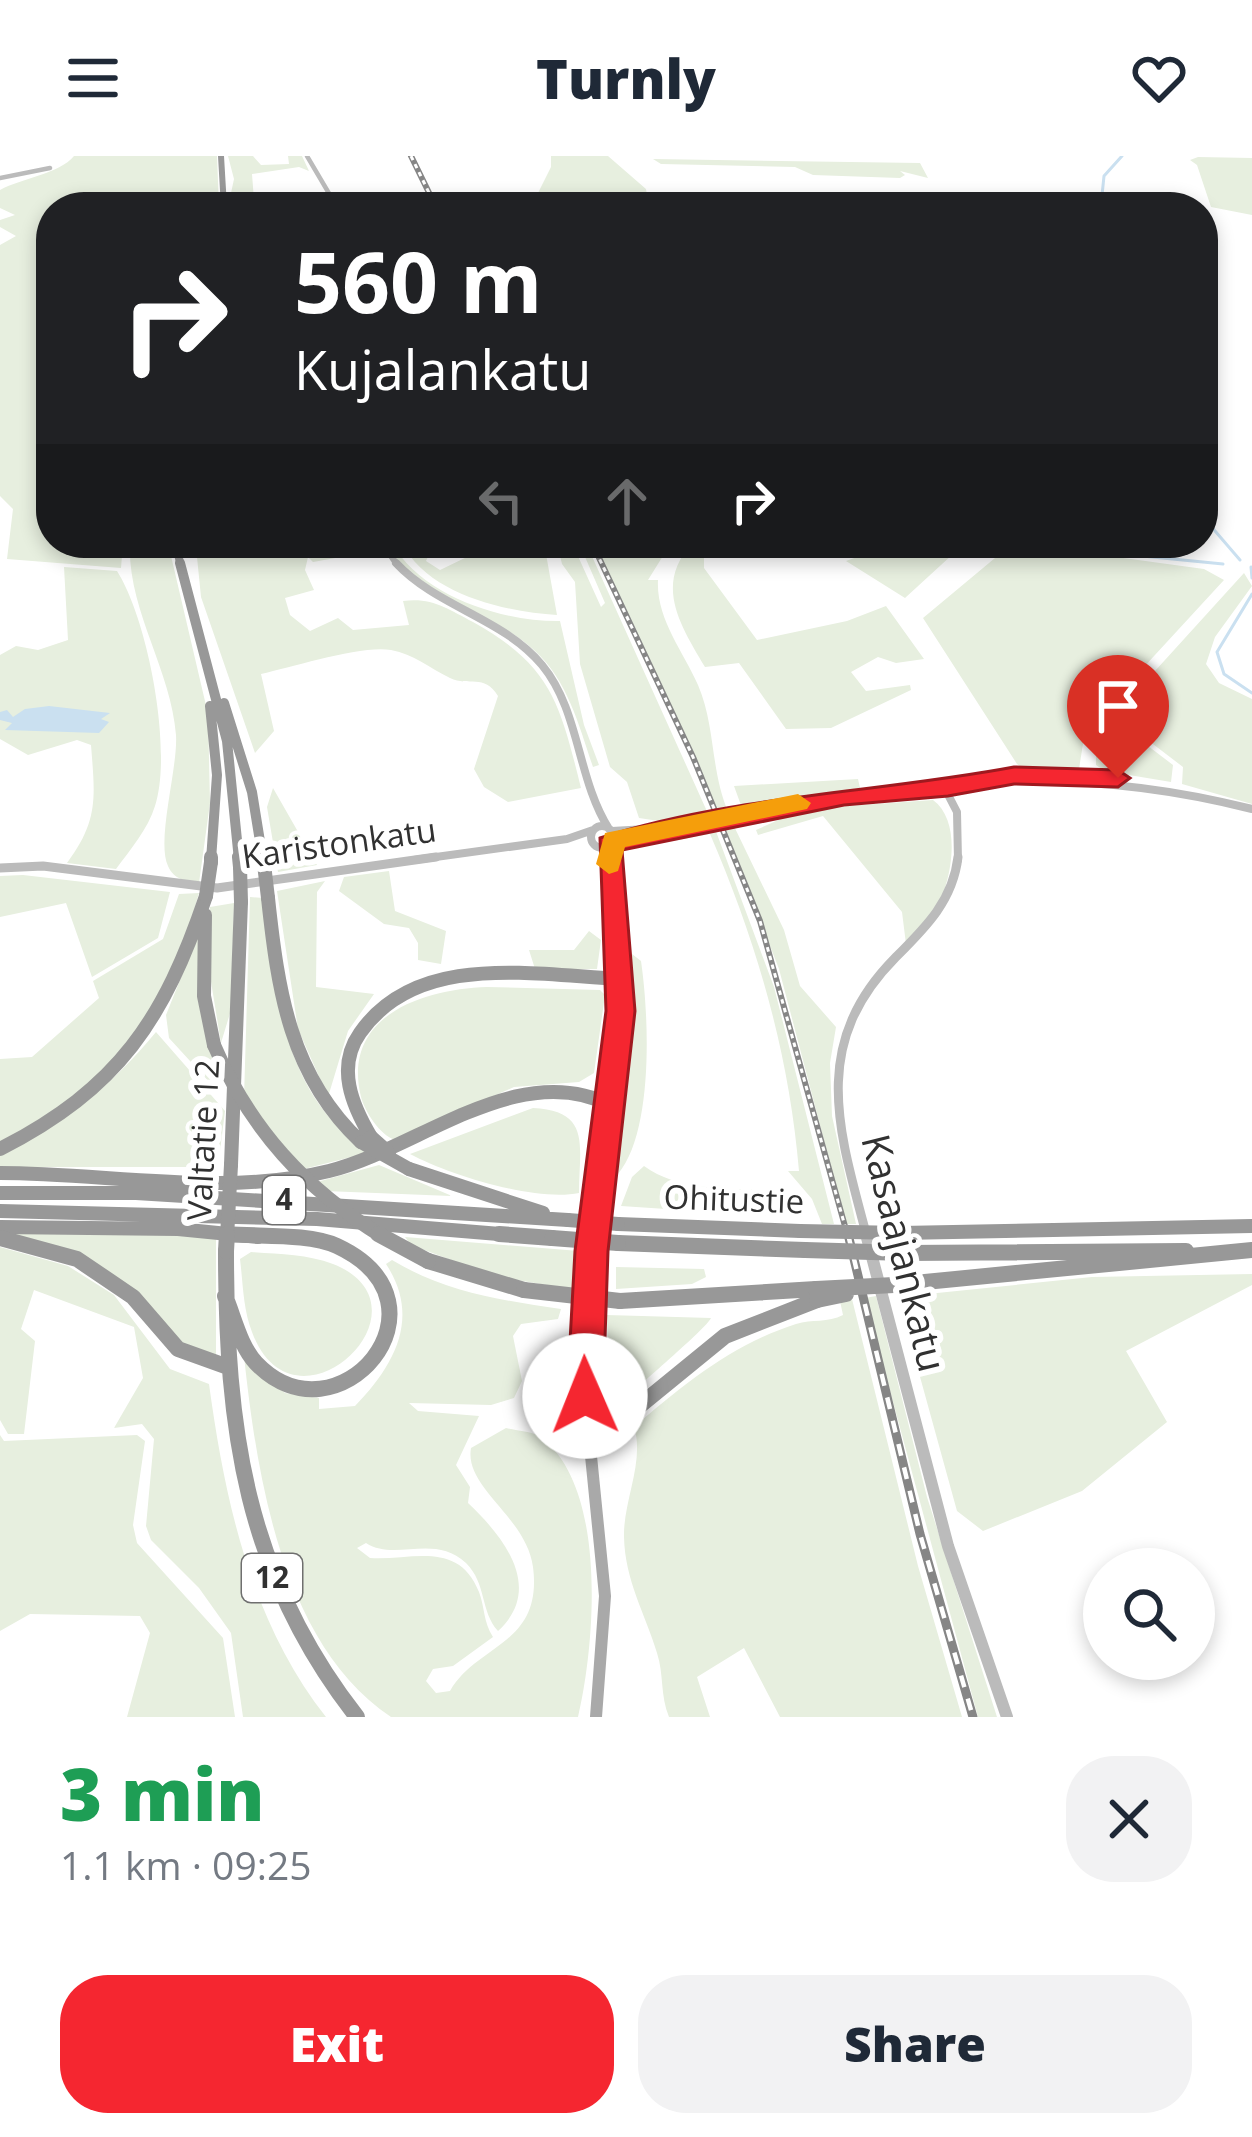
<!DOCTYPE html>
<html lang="en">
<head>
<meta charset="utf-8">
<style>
	body { margin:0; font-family:"Open Sans",sans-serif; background:#f2f2f3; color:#1f2937; height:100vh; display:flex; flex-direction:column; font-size:45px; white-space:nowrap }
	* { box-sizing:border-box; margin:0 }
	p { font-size:39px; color:#747a83 }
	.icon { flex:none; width:66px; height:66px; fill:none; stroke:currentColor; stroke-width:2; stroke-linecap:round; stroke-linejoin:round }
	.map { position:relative; height:1561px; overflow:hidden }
	.side { display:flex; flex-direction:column; background:#fff; flex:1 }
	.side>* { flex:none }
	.top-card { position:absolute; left:36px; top:36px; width:1182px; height:366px; border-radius:48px; box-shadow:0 6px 18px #0003; background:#202124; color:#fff; overflow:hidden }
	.fabs { position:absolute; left:1083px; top:1392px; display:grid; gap:24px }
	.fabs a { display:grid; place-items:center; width:132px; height:132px; border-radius:50%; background:#fff; box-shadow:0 6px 18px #0003; font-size:60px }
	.pin { position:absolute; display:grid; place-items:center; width:102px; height:102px; color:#fff; margin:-123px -51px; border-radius:50% 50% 50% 0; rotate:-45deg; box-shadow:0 0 12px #0007 }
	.pin .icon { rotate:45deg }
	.me { position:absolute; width:132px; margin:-66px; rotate:359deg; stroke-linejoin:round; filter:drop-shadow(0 0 9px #0008) }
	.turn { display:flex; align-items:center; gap:42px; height:252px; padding:0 60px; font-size:54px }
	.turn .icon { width:156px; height:156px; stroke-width:2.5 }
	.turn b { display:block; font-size:84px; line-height:102px }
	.lanes { display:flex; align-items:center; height:114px; padding:0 60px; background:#0003; justify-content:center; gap:60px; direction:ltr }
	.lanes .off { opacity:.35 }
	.round { display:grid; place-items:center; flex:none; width:126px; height:126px; border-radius:48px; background:#f2f2f3 }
	.headline { display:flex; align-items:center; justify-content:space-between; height:204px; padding:0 60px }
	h1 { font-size:72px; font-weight:800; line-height:90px; color:#1e9e55 }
	.cta { display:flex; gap:24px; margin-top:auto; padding:24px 60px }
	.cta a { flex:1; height:138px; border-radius:48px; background:#f52630; color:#fff; font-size:48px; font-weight:800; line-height:138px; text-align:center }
	.cta a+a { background:#f2f2f3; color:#1f2937 }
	header { display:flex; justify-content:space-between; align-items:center; height:156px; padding:0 60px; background:#fff; font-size:54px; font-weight:800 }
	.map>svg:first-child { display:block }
	.green { fill:#e7efdf }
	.water { fill:#cae0f0 }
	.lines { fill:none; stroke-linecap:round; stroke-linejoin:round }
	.stream { stroke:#cae0f0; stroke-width:3 }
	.secondary-far4 { stroke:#bbb; stroke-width:4.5 }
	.secondary-far3 { stroke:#bbb; stroke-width:6 }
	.secondary-far2 { stroke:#bbb; stroke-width:8 }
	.secondary-far1 { stroke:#bbb; stroke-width:9 }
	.secondary { stroke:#bbb; stroke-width:12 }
	.primary-far1 { stroke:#a9a9a9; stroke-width:9 }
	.primary { stroke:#a9a9a9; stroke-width:12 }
	.highway-far4 { stroke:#989898; stroke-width:6 }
	.highway-far3 { stroke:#989898; stroke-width:8 }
	.highway-far2 { stroke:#989898; stroke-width:10 }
	.highway-far1 { stroke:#989898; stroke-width:14 }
	.highway { stroke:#989898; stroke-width:16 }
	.rail-far1-casing { stroke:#868686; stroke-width:6 }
	.rail-casing { stroke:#868686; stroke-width:9 }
	.rail-far1 { stroke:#fff; stroke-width:3; stroke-dasharray:4.5; stroke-linecap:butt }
	.rail { stroke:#fff; stroke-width:4.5; stroke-dasharray:12; stroke-linecap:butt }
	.secondary-bridge { stroke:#bbb; stroke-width:8 }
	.highway-bridge-far1 { stroke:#989898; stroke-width:14 }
	.highway-bridge { stroke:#989898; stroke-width:16 }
	.route { fill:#f52630; stroke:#9f191f; stroke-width:3 }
	.slow { fill:#f59e0b }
	.labels { text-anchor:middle; stroke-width:12; stroke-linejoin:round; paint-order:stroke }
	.shield { fill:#fff; stroke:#6f6f6f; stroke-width:3 }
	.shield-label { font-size:30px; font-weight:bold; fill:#313131 }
	.street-label { font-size:33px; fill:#313131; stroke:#fff }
	.near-street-label { font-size:39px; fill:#313131; stroke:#fff }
</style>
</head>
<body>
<header><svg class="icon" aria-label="menu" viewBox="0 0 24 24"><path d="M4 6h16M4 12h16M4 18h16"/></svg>Turnly<svg class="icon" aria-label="heart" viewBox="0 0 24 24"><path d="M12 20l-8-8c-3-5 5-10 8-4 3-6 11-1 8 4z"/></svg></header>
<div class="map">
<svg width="1252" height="1561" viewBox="0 0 1252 1561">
	<rect width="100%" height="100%" fill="#fff"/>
	<path class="green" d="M74,0h143l2,51h-168v336h72l-2,25 -114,-9 6,-50 -13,-13v-251l16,-9 -16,-9v-7l15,-5 -15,-7v-18c22,-12 59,-16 74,-34z
		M228,0h25l8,9 28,-1 -1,-8h14l7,15 -10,-4 -47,7 2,26 44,-2 3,9h-73l6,-28z
		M551,0h57l38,33 3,18h-118l20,-40z
		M1198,1l54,1v57l-41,-8 -14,-42 -7,-5z
		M653,3l267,4 8,15 -28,-7 5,4 -5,3 -87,-3 -18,-8 -134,-3z
		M130,387h38l40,171 2,89 -11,80c-13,-2 -25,-3 -31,-17 -12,-26 10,-97 8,-131 -5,-66 -49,-126 -46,-192z
		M200,387h159l4,10 -50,9 -5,-5 -3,13 9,20 -29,8 5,17 20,16 28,-13 15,12 56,-5 -6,-24c29,-4 45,8 70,21 79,44 87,82 108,166l-73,14 -24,-15 -10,-18 24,-73c-14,-23 -29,-9 -48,-18 -21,-10 -36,-24 -59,-28 -30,-5 -98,17 -130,24l13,57 -19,22 -54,-156 -4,-40 111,-2 -108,-1z
		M386,387h6c29,53 111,79 168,78l24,104 15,40 -6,2c-14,-41 -25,-86 -58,-116 -44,-42 -119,-50 -149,-108z
		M402,387h24l6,5 -6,13 14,9 29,-14 -34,-13h109l13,72c-52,-3 -130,-21 -155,-72z
		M557,387h15l29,64 4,-4 -26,-60h7l124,275 -31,6 -40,-6 -12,-36 -17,-15 -30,-103 -5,-82 -13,-18z
		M594,387h77l-23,37h10c-2,39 25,71 40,105 18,42 12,86 31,129l-10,2z
		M693,387h11v25l53,72 90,-19 39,-15 38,53 -28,4 -18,-6 -27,15 15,19 44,-6 1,5 -80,38 -45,1 -47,-66 -34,4c-24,-41 -52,-83 -12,-124z
		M896,387h69l-60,55 -59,-37z
		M1013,387h70l33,14 88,12 20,11 -139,151 -6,38 -54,1 -8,-6 -94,-146z
		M64,411l53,4c31,49 56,179 38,235 -7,23 -25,44 -39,63l-49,-6c32,-43 28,-66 24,-118l-14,-5 -49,15 -28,-16v-84l16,-9 22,4 30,-10z
		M1244,417l8,13 -37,51 -9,27 13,19 33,16v105l-70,-20 1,-17 -68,-52z
		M1110,561l63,48 -2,17 -66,-11 -9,-6v-30z
		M858,623l2,9 -118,20 -8,-22z
		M273,632l44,77 -39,7 -11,-65z
		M933,644c31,23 18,85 0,116 -6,10 -19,19 -27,28l-4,-32 -79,-96 -65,19 -2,-5 47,-21z
		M732,666l52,108 16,56 36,41 -6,36 2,53 24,108h-10l-67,-255 -56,-145z
		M714,670l60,161 60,237h-12l-10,-25 -24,-28h11c-10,-118 -42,-228 -89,-337l-70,13z
		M389,715l6,40 51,20 -5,33 -23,-4v-17l-9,-15 -25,-4 -45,-33 5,-14z
		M23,719l147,17 -12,46 -66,39 -26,-74 -66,14v-41z
		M325,725l-8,11 -1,95 58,7 -26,37 -20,66 -30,-68 -21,-138z
		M199,737c-36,129 -83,186 -199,251v-85l32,-2 67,-59 -6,-17 70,-42 16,-45z
		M250,741l13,1c17,101 15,188 104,255l-67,17 -56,-72z
		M234,747l-3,107 -10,33 -15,-92 4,-44z
		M200,774l-2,70 17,64 -3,21 -43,-47 -3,-23z
		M589,775l12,9 -4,29h-62l-6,-19h45z
		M632,798l9,7c8,54 13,170 -23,213z
		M487,831l113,3 5,5 -11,78 -15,9 -65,5 -119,53c-15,-5 -30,-28 -34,-43 -20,-81 62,-108 126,-110z
		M156,876l69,79 -7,56h-218v-13c63,-30 111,-67 156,-122z
		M533,952c59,3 46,38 46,85 -43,9 -130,-18 -169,-39z
		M379,1009l73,31 -127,-5 -8,-9z
		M644,1010c40,29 96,21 144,24l6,8 -8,19 -165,-11 11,-29z
		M99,1076l117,5v118l-35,-10 -53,-59 -128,-52z
		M405,1081l174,14 -3,39 -82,-14 -83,-31z
		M0,1091l68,19 46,29 56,74 39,15c16,117 42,238 117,333h-83l-12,-84 -32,-45 -48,-48 -5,-14 8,-87 -12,-15 -28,4 29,-50 -9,-51 -100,-37 -13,39 14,12 -11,93h-16l-8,-14z
		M251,1096c28,2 56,2 82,12 108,43 -39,182 -81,68 -9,-23 -9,-49 -12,-73z
		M392,1104c53,32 108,40 169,49l-3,10 -37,5 -8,12 9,45 -8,17 -23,7 -82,-2 9,8 61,5 -23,49 14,22 -2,16c35,33 77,85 30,128 -18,-20 -11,-47 -32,-68 -32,-30 -71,-1 -100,-20l-9,5 13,10c40,3 88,-19 109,34 6,16 4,29 14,45l-40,29 -20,3 -7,12 10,12 14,-2c27,-47 93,-46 83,-124 -7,-51 -69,-79 -62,-119l35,-20c12,3 27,3 36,10 66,52 53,207 36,279h-187c-109,-73 -134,-241 -147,-361l41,37 34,5v11l36,-3c40,-41 66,-89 31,-142z
		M616,1111l88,2 2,8 -14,7 -76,5z
		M1252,1118v11l-126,66 41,71 -85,69 -99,40 -26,-20 -59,-214 194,-20z
		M876,1140l51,201 70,220h-19l-113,-419z
		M852,1143l66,267 44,151h-182l-36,-69 -47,29 13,40h-41c-9,-21 -5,-43 -12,-64 -12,-40 -32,-72 -33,-116 -1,-36 21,-76 10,-110 49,-42 99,-83 162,-103 16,-5 32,-1 47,-9l-3,-14z
		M607,1159l104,3c-5,11 -75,69 -91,86l-11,-24z
		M0,1279l4,6 133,-6 8,6 -12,84 4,18 86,95 12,79h-108l23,-84 -10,-17 -110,-2 -30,17z"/>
	<path class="water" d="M49,550l61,7 -9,6 8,3 -10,11 -94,-3 7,-7 -12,-3v-8l7,-2 6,7 12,-8z"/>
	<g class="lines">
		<path class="stream" d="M1101,49l3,-29 18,-20
			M1203,361l37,43
			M1087,387l25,10 111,11
			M1251,411l1,11
			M1252,438l-35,58 7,22 28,19"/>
		<path class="secondary-far4" d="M307,0l30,51
			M0,22l50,-10"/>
		<path class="secondary-far3" d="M382,387l16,23"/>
		<path class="secondary-far2" d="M396,407c41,44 107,55 146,102 38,46 35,114 67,164
			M942,627l15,29 1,48
			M752,656c177,-33 324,-48 500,-3
			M591 681a11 11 0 1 1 22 0a11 11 0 1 1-22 0Z
			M612,675l69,-4
			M609,688l1,16
			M414,704l153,-21 26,-9"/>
		<path class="secondary-far1" d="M610,701l11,122
			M0,712l43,-2 174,22 219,-31
			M867,1081c-28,-106 -58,-192 28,-279 30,-30 58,-57 63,-101"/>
		<path class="secondary" d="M866,1078l82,312 59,171"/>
		<path class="primary-far1" d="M591,1071l19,-162
			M594,1081l27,-258"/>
		<path class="primary" d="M595,1078l-10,162 20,200 -9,121"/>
		<path class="highway-far4" d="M221,0l3,51"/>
		<path class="highway-far3" d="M175,387l6,23"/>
		<path class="highway-far2" d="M180,407l47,178 12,119
			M224,547l28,89 11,68
			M210,550l7,69 -6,85"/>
		<path class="highway-far1" d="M239,701l1,10
			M263,701l1,7
			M211,706v-5
			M268,742c10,93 22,178 93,244
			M205,759l-1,81 10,49
			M371,981c-19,-32 -35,-70 -11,-104 57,-82 174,-58 261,-54
			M0,993c119,-61 164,-129 206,-253
			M231,1009l10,-263
			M409,1013l134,44
			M0,1017c107,0 224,24 329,-2 89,-22 190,-114 283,-65
			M0,1037h136l432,27
			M0,1055l317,8 219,18
			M618,1068l182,7
			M0,1071l178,2 80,8
			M901,1077l351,-7"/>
		<path class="highway" d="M499,1078l53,4
			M0,1082l77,21 56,38 45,52 50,18
			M618,1087l187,7
			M226,1095c0,177 19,323 131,466
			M905,1097l281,-2
			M428,1105l96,29
			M894,1129l358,-35
			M225,1140c9,21 15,50 31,67 81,85 205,-59 81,-117 -29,-13 -78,-9 -110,-12
			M620,1145l196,-12
			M588,1281l39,-21 98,-80 92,-36"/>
		<g class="rail-far1-casing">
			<path id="rail-far1" d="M411,0l25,51
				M592,387l101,214 67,164 88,316"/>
		</g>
		<g class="rail-casing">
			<path id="rail" d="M848,1078l72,300 53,183"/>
		</g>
		<use href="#rail-far1" class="rail-far1"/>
		<use href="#rail" class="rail"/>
		<path class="secondary-bridge" d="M681,671l71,-15"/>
		<path class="highway-bridge-far1" d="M264,708l4,34
			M240,711l1,35
			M206,740l5,-34
			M214,889c36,84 91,144 169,192
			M371,981l18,16
			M361,986l48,27
			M568,1064l50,4
			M800,1075l101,2
			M227,1081l4,-72"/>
		<path class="highway-bridge" d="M378,1078l50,27
			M552,1082l66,5
			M805,1094l100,3
			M226,1095l1,-17
			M816,1133l78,-4
			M524,1134l96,11
			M817,1144l29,-6"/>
	</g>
	<path class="route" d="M1014,611l104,3 12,8 -12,9 -104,-3 -66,12 -104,9 -222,45 13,161 -27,240 -5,145 -5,13 -13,6 -12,-6 -6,-13 8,-145 31,-240 -6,-173c135,-43 276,-45 414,-71z"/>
	<path class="slow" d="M798,638l13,9 -4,6 -182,38 -7,24 -9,3 -13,-10 9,-31z"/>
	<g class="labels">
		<g class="shield">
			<rect x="263" y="1020" width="42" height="48" rx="9"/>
			<rect x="242" y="1398" width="60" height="48" rx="9"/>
		</g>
		<g class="shield-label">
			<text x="284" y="1054">4</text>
			<text x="272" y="1432">12</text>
		</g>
		<g class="street-label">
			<text transform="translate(339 687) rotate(-8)" y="12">Karistonkatu</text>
			<text transform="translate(203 984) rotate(-87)" y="12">Valtatie 12</text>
			<text transform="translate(734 1043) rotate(2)" y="12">Ohitustie</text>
		</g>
		<g class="near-street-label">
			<text transform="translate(904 1097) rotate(76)" y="14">Kasaajankatu</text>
		</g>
	</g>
</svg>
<div class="fabs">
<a><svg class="icon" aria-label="search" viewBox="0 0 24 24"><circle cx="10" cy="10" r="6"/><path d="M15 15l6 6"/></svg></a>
</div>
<div class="pin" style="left:1118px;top:622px;background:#d93025"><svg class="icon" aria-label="arrive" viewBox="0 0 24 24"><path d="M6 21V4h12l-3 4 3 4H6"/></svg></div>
<svg class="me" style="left:585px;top:1240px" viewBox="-20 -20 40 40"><circle r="19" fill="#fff"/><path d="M0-13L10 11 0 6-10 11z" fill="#f52630"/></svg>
<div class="top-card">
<div class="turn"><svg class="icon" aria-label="right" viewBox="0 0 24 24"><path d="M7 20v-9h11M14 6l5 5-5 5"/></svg><div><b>560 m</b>Kujalankatu</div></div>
<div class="lanes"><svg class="icon off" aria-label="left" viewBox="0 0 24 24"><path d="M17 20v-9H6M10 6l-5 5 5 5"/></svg><svg class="icon off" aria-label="ahead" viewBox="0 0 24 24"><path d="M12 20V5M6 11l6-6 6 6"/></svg><svg class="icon" aria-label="right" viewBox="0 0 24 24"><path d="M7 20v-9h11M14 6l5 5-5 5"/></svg></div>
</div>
</div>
<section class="side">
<div class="headline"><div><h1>3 min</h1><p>1.1 km · 09:25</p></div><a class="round"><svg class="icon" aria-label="close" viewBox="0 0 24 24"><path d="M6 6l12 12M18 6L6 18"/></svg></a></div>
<div class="cta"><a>Exit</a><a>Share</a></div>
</section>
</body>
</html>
